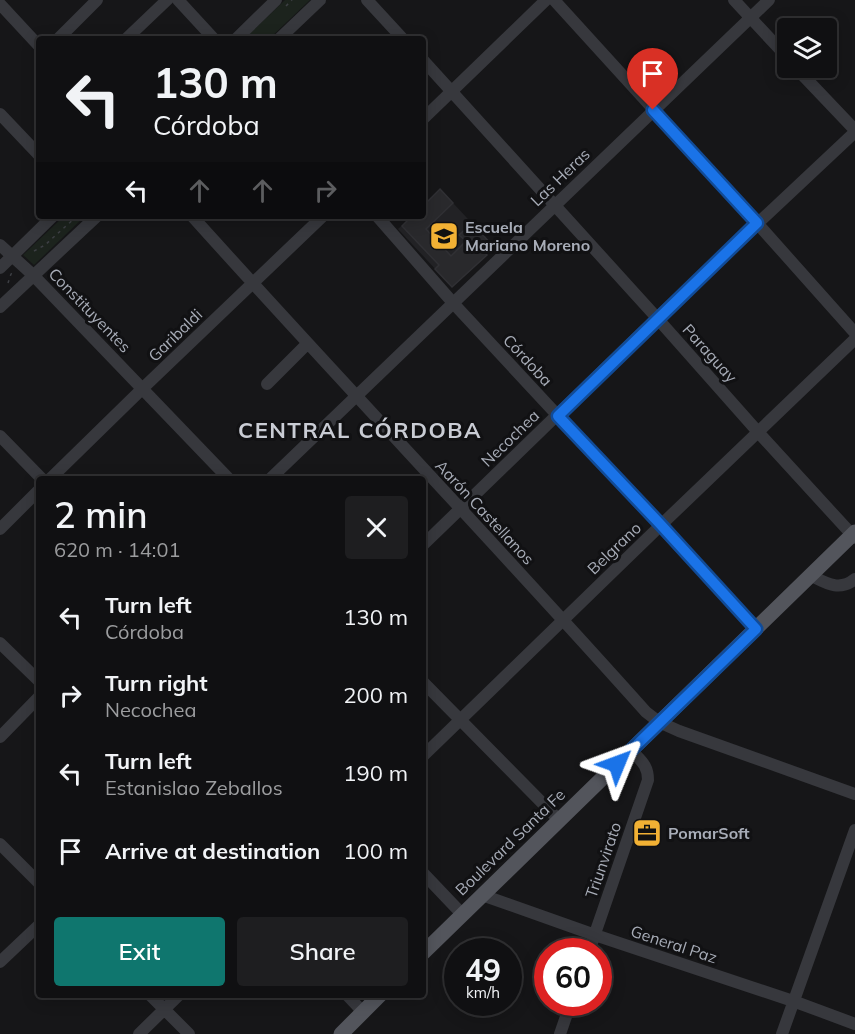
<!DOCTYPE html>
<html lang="en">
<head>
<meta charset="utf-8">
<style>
	body { margin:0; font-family:Mulish,sans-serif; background:#1e1e20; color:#f1f3f6; height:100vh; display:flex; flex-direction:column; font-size:22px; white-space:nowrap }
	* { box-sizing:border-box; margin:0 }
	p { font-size:20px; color:#9c9d9f }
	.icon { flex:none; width:33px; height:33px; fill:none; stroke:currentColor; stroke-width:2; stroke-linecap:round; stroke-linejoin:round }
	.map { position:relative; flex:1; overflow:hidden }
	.sheet { position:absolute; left:36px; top:476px; width:390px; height:522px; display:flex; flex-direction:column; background:#101012; border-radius:6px; box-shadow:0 3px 15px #0003,0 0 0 2px #303032 }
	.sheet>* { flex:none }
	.hud { position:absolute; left:36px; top:36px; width:390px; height:183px; border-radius:6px; box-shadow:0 3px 15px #0003,0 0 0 2px #303032; background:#101012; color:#f1f3f6; overflow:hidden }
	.tools { position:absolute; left:777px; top:18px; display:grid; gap:12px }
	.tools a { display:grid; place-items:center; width:60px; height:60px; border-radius:6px; background:#101012; box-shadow:0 3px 15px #0003,0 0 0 2px #303032; font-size:30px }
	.speed { position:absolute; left:444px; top:938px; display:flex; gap:12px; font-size:30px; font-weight:700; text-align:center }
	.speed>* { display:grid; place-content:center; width:78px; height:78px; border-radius:50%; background:#101012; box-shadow:0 3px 15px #0003,0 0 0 2px #303032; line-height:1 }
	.speed small { font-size:15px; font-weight:400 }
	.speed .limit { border:9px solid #d22; background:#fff; color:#111 }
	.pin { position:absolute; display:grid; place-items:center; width:51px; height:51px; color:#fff; margin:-62px -26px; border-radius:50% 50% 50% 0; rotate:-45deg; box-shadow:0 0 6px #0007 }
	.pin .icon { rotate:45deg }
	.me { position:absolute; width:66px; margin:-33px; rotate:46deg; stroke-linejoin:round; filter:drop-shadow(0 0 4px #0008) }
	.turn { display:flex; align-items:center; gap:21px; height:126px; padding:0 18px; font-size:27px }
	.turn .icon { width:78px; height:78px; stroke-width:2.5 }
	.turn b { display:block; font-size:42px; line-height:51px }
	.lanes { display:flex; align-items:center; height:57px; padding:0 18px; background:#0003; justify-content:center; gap:30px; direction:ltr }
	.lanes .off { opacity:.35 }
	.round { display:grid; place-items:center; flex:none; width:63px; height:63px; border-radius:6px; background:#1e1e20 }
	.overview { display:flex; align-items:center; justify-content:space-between; height:102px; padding:0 18px }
	h1 { font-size:36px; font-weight:600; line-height:45px }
	.primary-button { display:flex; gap:12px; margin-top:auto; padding:12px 18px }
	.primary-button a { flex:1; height:69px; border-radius:6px; background:#0f766e; color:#fff; font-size:24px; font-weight:600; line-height:69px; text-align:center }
	.primary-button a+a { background:#1e1e20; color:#f1f3f6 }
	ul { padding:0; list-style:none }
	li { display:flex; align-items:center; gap:18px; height:78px; padding:0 18px }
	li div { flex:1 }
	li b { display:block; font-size:22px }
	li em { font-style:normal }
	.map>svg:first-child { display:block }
	.built { fill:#222225 }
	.green { fill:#1c231d }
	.building { fill:#29292c; stroke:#303034; stroke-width:1.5 }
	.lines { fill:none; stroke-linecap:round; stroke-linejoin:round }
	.path { stroke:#3d3f44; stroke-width:1.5; stroke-dasharray:3 4.5; stroke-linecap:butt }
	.minor { stroke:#37383d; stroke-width:12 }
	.major { stroke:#53555c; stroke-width:15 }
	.route-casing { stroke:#114b97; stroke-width:15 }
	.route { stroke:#1a73e8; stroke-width:10 }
	.labels { text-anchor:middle; stroke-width:6; stroke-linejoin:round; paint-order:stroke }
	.street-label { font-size:16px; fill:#a8adb8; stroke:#111113 }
	.poi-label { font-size:16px; font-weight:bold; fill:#a8adb8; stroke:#111113; text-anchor:start }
	.district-label { font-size:22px; font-weight:bold; letter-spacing:1.5px; fill:#c9ccd4; stroke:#111113 }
</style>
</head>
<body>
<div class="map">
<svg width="855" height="1034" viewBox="0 0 855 1034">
	<rect width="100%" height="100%" fill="#161618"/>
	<path class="built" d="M440,189l54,58 -42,40 -54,-58 14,-13h11v-10z"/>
	<path class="green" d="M285,0h25l-41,39h-25z
		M64,216h21l-51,49 -11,-10z"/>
	<path class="building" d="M440,189l13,14 -27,26 25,27 15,-15 -7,-6 13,-12 19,21 -8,7 4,4 -35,32 -17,-18 4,-4 -37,-39 10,-10h11v-10z"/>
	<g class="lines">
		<path class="path" d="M286,6l6,-6
			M34,251l11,-6 32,-29
			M8,283l3,-9 3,-2"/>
		<path class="minor" d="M178,0l36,39
			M367,0l36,39
			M554,0l203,223 98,110
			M734,0l54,58
			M0,4l39,42
			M58,39l39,-39
			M126,39l41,-39
			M236,39l40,-39
			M279,39l41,-39
			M423,60l234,258 101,114 97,106
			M796,68l59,62
			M0,114l39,41
			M423,119l123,-119
			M192,216c150,167 305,329 454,496l13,10 20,9 176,63
			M377,216l77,88 302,325
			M0,245l33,30 195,203
			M0,268l53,-52
			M0,307l97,-91
			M267,384l40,-40
			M0,436l41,42
			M51,478l91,-89 181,-173
			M271,478l498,-478
			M0,529l39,-39
			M423,545l234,-227 198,-186
			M810,575c16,8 29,17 45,4
			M0,643l39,38
			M423,682l136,138
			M0,737l39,-40
			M423,756l238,-231 194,-186
			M0,844l39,39
			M423,873l39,41
			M482,895l113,40 198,66 62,23
			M589,951l59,-171c0,-15 -7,-19 -17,-30
			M0,962l39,-37
			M149,994l40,40
			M346,994l17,18
			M139,1034l41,-40
			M560,1034l11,-32
			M782,1034l73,-204"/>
		<path class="major" d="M423,953l432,-421
			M341,1034l40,-40"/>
	</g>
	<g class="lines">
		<g class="route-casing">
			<path id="route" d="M617,764l139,-135 -95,-104 -103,-109 199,-193 -104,-113"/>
		</g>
		<use href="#route" class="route"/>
	</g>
	<defs>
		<g id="school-square" transform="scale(1.5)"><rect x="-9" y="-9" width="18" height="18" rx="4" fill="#f2b134" stroke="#111113"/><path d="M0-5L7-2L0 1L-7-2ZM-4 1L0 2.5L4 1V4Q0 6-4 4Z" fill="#111"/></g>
		<g id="office-square" transform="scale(1.5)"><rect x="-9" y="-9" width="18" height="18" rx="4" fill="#f2b134" stroke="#111113"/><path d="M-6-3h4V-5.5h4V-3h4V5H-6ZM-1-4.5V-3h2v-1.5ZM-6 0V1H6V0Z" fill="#111"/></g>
	</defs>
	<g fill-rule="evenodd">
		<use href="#school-square" x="444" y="236"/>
		<use href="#office-square" x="647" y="833"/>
	</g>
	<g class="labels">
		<g class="street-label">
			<text transform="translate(560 177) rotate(-44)" y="6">Las Heras</text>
			<text transform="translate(90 310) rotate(46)" y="6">Constituyentes</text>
			<text transform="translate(175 335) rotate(-44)" y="6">Garibaldi</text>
			<text transform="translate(710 353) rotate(48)" y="6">Paraguay</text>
			<text transform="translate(528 360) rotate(47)" y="6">Córdoba</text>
			<text transform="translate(510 438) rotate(-44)" y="6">Necochea</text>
			<text transform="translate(485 512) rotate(47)" y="6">Aarón Castellanos</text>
			<text transform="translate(614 548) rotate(-44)" y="6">Belgrano</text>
			<text transform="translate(510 842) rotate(-44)" y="6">Boulevard Santa Fe</text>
			<text transform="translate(603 860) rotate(-71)" y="6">Triunvirato</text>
			<text transform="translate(674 944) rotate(18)" y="6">General Paz</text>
		</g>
		<g class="poi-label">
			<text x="465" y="233">Escuela<tspan x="465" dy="18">Mariano Moreno</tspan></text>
			<text x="668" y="839">PomarSoft</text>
		</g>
		<g class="district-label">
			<text x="360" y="438">CENTRAL CÓRDOBA</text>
		</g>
	</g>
</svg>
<div class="tools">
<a><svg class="icon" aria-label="layers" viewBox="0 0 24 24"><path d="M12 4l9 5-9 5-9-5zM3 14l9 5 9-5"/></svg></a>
</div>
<div class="speed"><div>49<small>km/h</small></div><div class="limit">60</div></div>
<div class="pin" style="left:653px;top:110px;background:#d93025"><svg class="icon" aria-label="arrive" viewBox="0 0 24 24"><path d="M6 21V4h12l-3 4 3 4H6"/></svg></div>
<svg class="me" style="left:617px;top:764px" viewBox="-20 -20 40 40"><path d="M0-17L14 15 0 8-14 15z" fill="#1a73e8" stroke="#fff" stroke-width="4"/></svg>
<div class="hud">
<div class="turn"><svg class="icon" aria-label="left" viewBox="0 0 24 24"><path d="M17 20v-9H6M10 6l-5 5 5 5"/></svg><div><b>130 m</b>Córdoba</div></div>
<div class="lanes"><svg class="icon" aria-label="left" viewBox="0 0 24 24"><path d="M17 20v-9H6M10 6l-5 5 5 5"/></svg><svg class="icon off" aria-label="ahead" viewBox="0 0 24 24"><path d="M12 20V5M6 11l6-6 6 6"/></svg><svg class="icon off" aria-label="ahead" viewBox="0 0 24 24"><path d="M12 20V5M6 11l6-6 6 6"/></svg><svg class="icon off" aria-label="right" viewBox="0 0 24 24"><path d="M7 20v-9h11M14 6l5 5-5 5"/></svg></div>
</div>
<section class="sheet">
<div class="overview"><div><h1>2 min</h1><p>620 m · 14:01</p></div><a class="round"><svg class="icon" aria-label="close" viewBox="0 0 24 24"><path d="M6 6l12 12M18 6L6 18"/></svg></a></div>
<ul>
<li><svg class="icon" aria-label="left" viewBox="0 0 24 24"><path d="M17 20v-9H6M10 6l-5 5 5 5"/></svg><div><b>Turn left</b><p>Córdoba</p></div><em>130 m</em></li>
<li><svg class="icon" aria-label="right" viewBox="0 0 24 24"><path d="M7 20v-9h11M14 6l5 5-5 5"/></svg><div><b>Turn right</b><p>Necochea</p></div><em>200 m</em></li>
<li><svg class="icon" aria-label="left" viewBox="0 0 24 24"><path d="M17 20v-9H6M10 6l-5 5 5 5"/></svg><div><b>Turn left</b><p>Estanislao Zeballos</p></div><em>190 m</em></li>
<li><svg class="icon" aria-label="arrive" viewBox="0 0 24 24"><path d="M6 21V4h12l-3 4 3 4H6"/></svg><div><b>Arrive at destination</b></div><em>100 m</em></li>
</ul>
<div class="primary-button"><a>Exit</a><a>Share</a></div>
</section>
</div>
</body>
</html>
